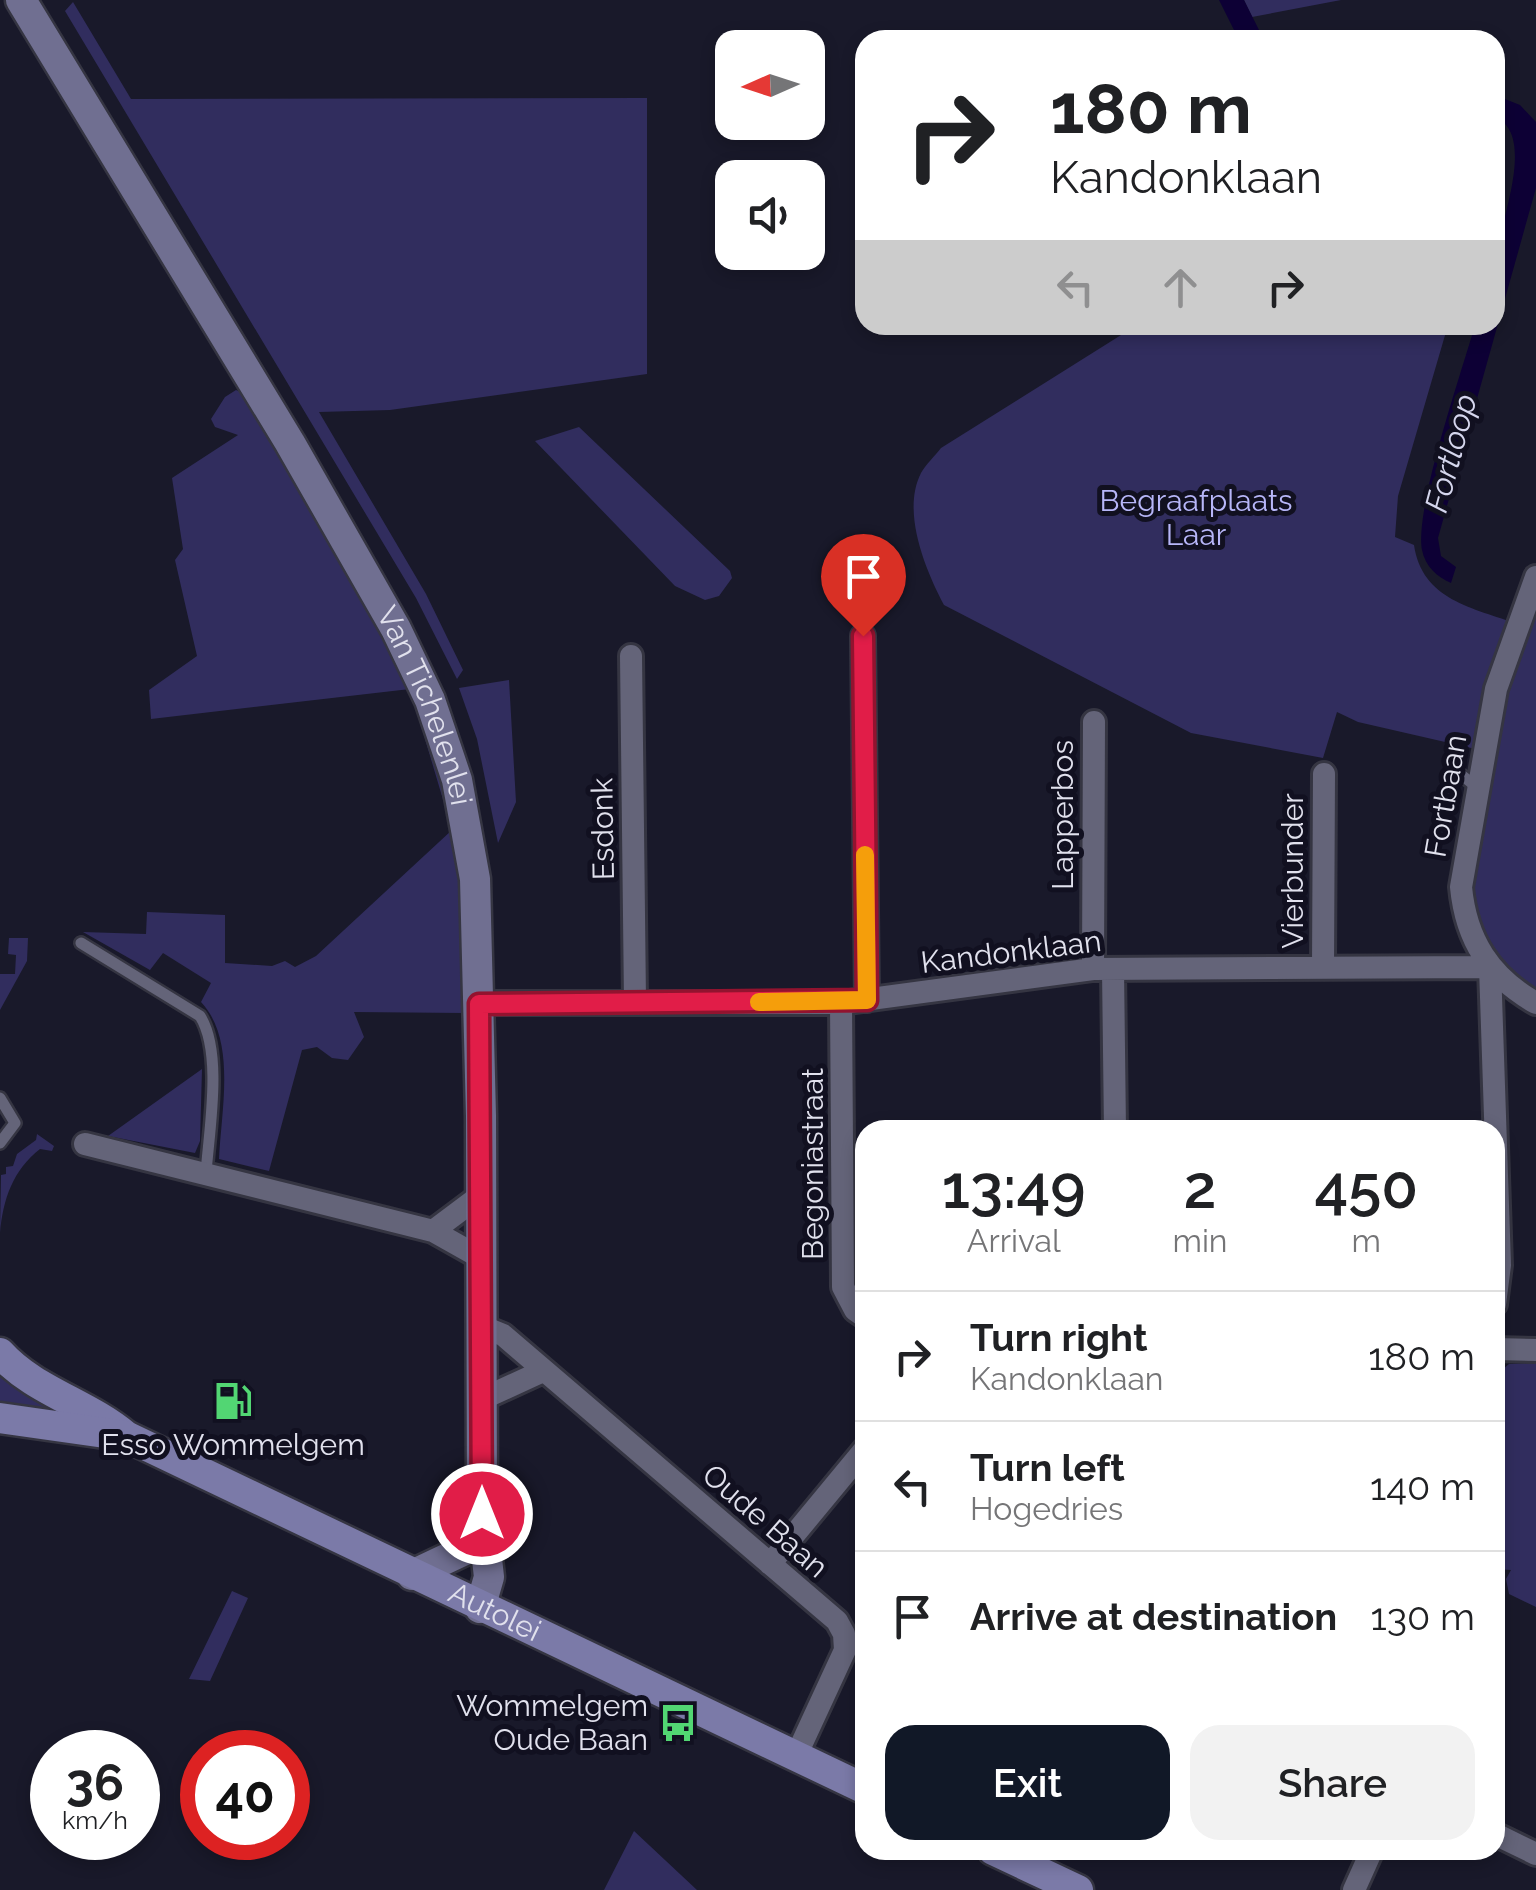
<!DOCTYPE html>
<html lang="en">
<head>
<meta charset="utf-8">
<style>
	body { margin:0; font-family:Raleway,sans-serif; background:#f2f2f2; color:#202124; height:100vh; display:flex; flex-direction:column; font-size:38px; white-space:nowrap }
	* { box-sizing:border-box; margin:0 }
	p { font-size:32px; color:#757577 }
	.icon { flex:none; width:55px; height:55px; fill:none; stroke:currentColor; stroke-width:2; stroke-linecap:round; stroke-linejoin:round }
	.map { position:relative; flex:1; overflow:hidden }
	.details { position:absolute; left:855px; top:1120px; width:650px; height:740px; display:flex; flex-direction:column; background:#fff; border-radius:30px; box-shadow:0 5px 15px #0003 }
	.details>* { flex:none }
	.hud { position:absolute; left:855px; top:30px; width:650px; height:305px; border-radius:30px; box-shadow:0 5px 15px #0003; background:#fff; color:#202124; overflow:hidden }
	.needle { width:65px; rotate:267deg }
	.fabs { position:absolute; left:715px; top:30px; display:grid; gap:20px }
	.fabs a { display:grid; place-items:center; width:110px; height:110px; border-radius:20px; background:#fff; box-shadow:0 5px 15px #0003; font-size:50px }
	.speed { position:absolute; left:30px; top:1730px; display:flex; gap:20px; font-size:50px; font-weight:700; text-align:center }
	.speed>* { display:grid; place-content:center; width:130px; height:130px; border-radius:50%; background:#fff; box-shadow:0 5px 15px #0003; line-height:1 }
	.speed small { font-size:25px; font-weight:400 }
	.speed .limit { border:15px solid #d22; background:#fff; color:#111 }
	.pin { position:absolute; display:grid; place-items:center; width:85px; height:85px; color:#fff; margin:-102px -42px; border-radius:50% 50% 50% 0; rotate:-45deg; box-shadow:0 0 10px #0007 }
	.pin .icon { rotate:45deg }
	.me { position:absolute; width:110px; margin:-55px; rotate:0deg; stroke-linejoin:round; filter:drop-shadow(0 0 8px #0008) }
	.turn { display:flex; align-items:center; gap:35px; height:210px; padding:0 30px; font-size:45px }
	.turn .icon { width:130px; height:130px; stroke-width:2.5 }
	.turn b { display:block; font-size:70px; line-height:85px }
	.lanes { display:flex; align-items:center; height:95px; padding:0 30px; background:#0003; justify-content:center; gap:50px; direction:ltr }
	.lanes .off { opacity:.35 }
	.eta { display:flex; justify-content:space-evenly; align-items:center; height:170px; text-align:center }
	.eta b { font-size:60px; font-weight:600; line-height:70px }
	.action { display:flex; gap:20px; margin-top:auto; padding:20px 30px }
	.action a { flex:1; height:115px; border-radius:30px; background:#111827; color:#fff; font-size:40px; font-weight:600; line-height:115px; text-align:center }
	.action a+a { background:#f2f2f2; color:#202124 }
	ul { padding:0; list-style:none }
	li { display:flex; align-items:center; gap:30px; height:130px; padding:0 30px; border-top:2px solid #e0e0e0 }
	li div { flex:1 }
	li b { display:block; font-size:38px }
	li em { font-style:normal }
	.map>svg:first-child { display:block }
	.green { fill:#312d5e }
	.water { fill:#0d0035 }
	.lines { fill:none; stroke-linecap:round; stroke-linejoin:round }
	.lane-casing { stroke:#353542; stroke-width:16 }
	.street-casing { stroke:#353542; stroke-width:28 }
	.secondary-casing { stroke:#353542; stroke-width:35 }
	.primary-casing { stroke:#353542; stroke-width:35 }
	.lane { stroke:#646479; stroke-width:11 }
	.street { stroke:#646479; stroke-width:22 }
	.secondary { stroke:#706f91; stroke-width:30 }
	.primary { stroke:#7b7aa8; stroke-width:30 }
	.route-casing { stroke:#92132f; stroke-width:25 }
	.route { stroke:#e11d48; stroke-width:18 }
	.slow { stroke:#f59e0b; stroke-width:18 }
	.labels { text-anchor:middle; stroke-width:10; stroke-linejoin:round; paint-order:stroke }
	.park-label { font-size:30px; fill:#b7b6f8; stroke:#111020 }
	.street-label { font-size:30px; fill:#e1e1ed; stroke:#111020 }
	.poi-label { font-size:30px; fill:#e1e1ed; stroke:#111020 }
	.water-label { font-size:32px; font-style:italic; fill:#d5d6ed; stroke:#111020 }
</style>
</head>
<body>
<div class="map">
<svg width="1536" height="1890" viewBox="0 0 1536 1890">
	<rect width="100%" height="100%" fill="#19192a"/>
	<path class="green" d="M1244,0h97l-89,17z
		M73,2l58,97 516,-1v276l-257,36 -71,2 107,182 37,76 -6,9 -41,-81 -351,-587z
		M1137,325h311l-50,171 -3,41 19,8c8,55 59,63 104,79l-38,126 -122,-28 -21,-10 -14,46 -132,-25 -247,-128c-18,-34 -43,-93 -23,-132 5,-9 14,-17 20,-25z
		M236,390l9,4c26,46 49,90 75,134l11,2 79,159 -259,30 -2,-29 48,-34 -22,-96 8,-11 -11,-71 66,-43 -23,-8 -4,-8 14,-22z
		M579,427l151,144 2,7 -13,18 -14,4 -30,-14 -140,-145z
		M1536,606v384l-21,-13 -23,-25 -12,-27 -7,-38 25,-159z
		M509,680l7,122 -18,41 -21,-104 -18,-51z
		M420,694l42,161 3,158 -111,-1 10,25 -16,23 -16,-2 -15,-11 -15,3 -33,121 -50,-12c2,-48 18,-119 -18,-157l10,-19 -48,-30 -13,17 -67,-38 63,2 1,-22 78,3v48l47,3 13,-5 10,6 21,-11 136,-126 -40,-135z
		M9,938h19l-1,23 -27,49v-36h15l1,-19 -8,-1z
		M202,1069l-2,72 -5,12 -87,-17z
		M37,1134l17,12 -2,5 -12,-2c-27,21 -37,50 -40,84l1,-58 5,-1v-7l7,-1 4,-12 19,-14z
		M1536,1363v244l-27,-13 -3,-15 5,-9 -16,-1v-163l7,-36 7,-6z
		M0,1369l52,39 -52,-3z
		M232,1591l16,7 -38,83 -21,-2z
		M634,1831l63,59h-93z"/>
	<path class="water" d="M1219,0h25l20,40h-25z
		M1495,95l25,10 16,17v66l-98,350 3,18 15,11 -5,16c-14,-6 -26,-17 -29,-33 -8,-40 40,-179 53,-225h20c0,-22 -3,-48 1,-70 6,-38 40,-121 -1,-138z"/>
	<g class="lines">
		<g class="lane-casing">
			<path id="lane" d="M1455,770l23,18
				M81,943l119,73c23,36 9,115 6,157
				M0,1098l15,25 -15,20"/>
		</g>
		<g class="street-casing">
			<path id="street" d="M1536,577l-40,112 -35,198c5,53 29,90 75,116
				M863,636l4,364
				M631,656l4,345
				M1323,967l1,-193
				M1490,967l10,298 -5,39
				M1093,969l1,-247
				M1113,969l2,161
				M479,1003h362l252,-34 397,-2
				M841,1003l2,284 12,23 10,7
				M85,1144l348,87 48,27
				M433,1231l48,-36
				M481,1326l22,9 334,286 7,13 1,16 -49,106
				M1495,1349l41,1
				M482,1399l61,-28
				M770,1564l95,-115
				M1495,1834l41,20
				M1354,1890l18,-40"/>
		</g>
		<g class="secondary-casing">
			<g id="secondary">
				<path id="s1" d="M21,0l269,443 106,186 34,71 27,80 18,99 6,237 1,398 7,63 -9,31"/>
				<path d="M412,1575l55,-26 15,-32"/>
			</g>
		</g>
		<g class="primary-casing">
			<g id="primary">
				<path id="s2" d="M0,1353c34,38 87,50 126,83l739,353"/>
				<path d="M0,1418l126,18"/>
				<path d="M993,1850l85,40"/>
			</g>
		</g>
		<use href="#lane" class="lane"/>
		<use href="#street" class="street"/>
		<use href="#secondary" class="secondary"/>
		<use href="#primary" class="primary"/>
	</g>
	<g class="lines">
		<g class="route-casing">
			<path id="route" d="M482,1514l-3,-510 388,-4 -4,-364"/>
		</g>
		<use href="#route" class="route"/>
		<path class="slow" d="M759,1002l108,-2 -2,-145"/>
	</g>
	<defs>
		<g id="fuel-bare" transform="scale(3)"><path d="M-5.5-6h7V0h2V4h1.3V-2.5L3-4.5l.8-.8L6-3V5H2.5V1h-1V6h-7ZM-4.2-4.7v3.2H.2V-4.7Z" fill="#52d673" stroke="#111020" stroke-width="2.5" paint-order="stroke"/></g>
		<g id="bus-bare" transform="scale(3)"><path d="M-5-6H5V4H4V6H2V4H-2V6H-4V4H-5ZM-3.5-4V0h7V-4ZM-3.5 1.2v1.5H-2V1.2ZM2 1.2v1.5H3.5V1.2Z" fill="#52d673" stroke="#111020" stroke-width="2.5" paint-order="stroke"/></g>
	</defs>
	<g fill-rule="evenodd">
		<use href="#fuel-bare" x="233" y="1401"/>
		<use href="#bus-bare" x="678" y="1723"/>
	</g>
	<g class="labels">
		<g class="park-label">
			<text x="1196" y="511">Begraafplaats<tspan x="1196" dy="34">Laar</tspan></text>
		</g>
		<g class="street-label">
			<text dy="10" stroke="none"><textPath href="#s1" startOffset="815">Van Tichelenlei</textPath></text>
			<text transform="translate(1446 796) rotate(-80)" y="10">Fortbaan</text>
			<text transform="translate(1063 815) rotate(-90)" y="10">Lapperbos</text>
			<text transform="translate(603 829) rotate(-91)" y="10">Esdonk</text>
			<text transform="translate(1293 871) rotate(-90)" y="10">Vierbunder</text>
			<text transform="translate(1011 952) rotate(-7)" y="10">Kandonklaan</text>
			<text transform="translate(813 1164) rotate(-90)" y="10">Begoniastraat</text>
			<text transform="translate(765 1521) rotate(41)" y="10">Oude Baan</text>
			<text dy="10" stroke="none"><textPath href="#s2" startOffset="560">Autolei</textPath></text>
		</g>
		<g class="poi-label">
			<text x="233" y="1455">Esso Wommelgem</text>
			<text x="648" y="1716" text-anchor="end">Wommelgem<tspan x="648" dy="34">Oude Baan</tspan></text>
		</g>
		<g class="water-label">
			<text transform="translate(1451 453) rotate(-75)" y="11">Fortloop</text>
		</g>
	</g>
</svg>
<div class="fabs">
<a><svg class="needle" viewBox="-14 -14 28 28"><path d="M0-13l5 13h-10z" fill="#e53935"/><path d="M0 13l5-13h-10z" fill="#757577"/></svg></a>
<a><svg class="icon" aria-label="sound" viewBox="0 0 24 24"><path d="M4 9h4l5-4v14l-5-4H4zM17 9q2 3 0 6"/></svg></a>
</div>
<div class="speed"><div>36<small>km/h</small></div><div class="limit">40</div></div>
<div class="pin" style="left:863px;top:636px;background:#d93025"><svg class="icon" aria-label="arrive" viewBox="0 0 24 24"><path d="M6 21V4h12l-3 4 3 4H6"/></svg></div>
<svg class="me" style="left:482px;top:1514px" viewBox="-20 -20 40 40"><circle r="17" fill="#e11d48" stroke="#fff" stroke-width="3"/><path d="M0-11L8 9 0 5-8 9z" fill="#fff"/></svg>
<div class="hud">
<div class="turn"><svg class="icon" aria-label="right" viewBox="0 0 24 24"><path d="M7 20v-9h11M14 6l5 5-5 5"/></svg><div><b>180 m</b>Kandonklaan</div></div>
<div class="lanes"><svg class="icon off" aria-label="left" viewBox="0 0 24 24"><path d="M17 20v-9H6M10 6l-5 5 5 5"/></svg><svg class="icon off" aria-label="ahead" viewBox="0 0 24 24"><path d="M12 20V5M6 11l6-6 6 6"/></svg><svg class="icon" aria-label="right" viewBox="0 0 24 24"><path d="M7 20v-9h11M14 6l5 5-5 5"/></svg></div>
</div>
<section class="details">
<div class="eta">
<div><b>13:49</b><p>Arrival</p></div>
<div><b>2</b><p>min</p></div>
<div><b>450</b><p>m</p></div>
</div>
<ul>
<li><svg class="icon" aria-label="right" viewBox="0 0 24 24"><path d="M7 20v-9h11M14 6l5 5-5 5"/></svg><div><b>Turn right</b><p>Kandonklaan</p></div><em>180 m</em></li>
<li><svg class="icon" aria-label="left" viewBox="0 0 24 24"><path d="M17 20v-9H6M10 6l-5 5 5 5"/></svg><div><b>Turn left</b><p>Hogedries</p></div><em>140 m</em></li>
<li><svg class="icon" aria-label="arrive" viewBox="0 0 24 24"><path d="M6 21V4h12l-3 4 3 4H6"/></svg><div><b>Arrive at destination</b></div><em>130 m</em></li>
</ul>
<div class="action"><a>Exit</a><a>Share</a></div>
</section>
</div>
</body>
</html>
